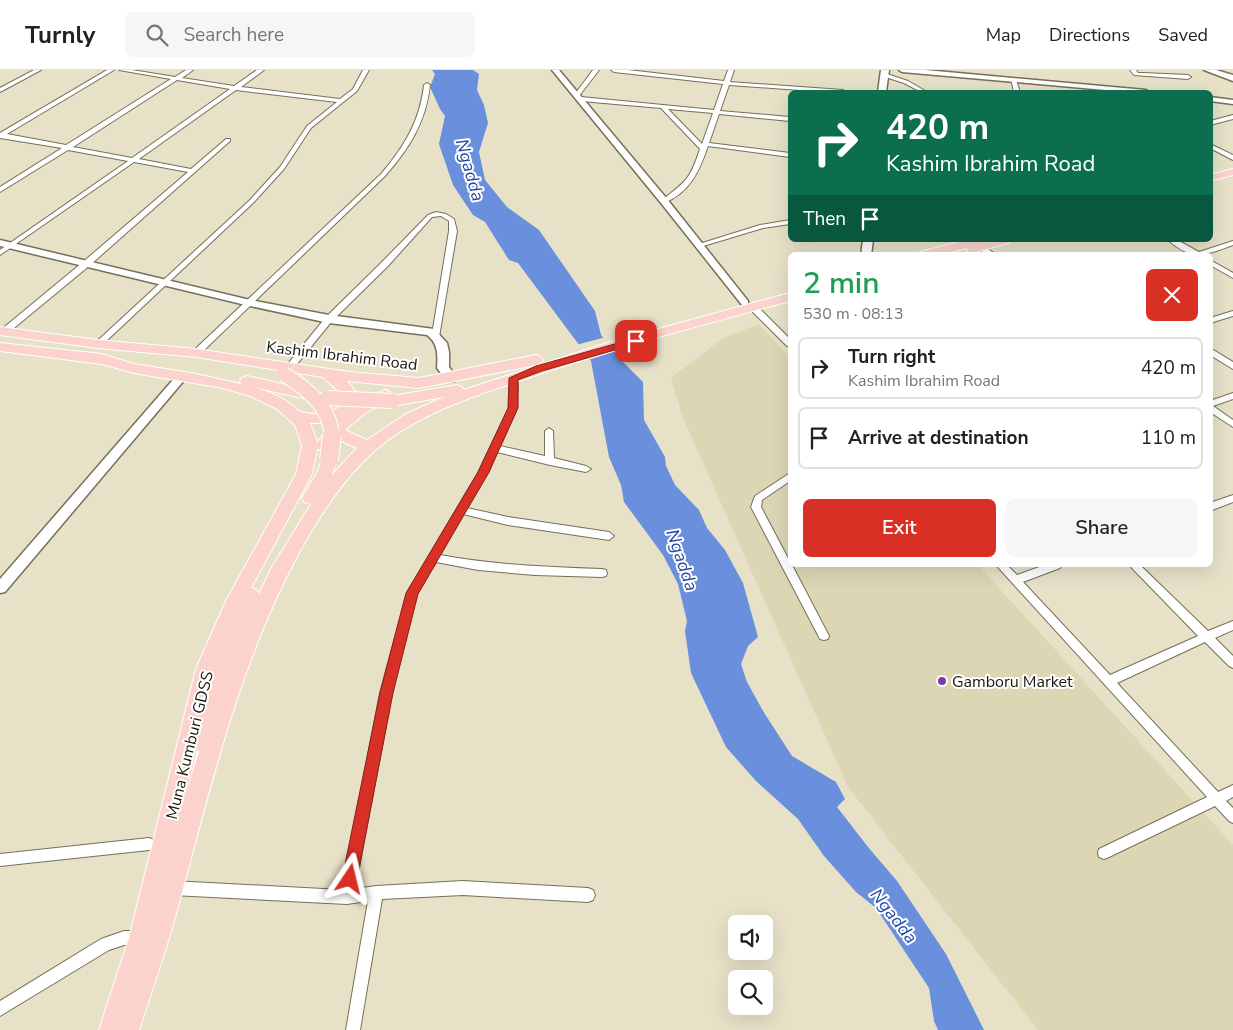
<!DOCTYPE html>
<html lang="en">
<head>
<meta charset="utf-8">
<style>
	body { margin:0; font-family:"Nunito Sans",sans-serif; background:#f6f6f6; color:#222; height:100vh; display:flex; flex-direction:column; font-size:19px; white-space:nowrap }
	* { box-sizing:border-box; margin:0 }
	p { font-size:16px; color:#767676 }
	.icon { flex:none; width:28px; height:28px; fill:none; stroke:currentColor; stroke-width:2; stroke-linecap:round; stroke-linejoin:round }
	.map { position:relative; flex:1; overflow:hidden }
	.sheet { position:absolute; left:788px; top:182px; width:425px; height:315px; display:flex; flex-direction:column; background:#fff; border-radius:8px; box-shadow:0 5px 20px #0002 }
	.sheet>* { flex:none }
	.banner { position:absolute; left:788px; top:20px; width:425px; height:152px; border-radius:8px; box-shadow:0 5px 20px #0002; background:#0b6e4f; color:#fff; overflow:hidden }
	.controls { position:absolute; left:728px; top:845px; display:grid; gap:10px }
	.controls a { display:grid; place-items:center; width:45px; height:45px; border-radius:8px; background:#fff; box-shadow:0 5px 20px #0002; font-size:25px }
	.pin { position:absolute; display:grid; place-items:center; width:42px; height:42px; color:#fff; margin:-21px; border-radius:10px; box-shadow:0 2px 8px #0006 }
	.me { position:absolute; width:55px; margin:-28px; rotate:10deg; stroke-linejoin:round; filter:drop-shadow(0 0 4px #0008) }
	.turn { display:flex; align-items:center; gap:18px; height:105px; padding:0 15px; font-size:22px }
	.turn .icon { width:65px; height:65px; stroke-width:2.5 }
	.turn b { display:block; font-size:35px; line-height:42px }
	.then { display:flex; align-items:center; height:48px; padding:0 15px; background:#0003; gap:10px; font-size:19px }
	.round { display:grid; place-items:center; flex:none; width:52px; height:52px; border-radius:8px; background:#f6f6f6 }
	.overview { display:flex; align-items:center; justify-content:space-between; height:85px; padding:0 15px }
	h1 { font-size:30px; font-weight:600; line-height:38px; color:#1e9e55 }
	.action { display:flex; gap:10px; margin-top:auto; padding:10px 15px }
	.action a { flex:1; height:58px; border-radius:8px; background:#d93025; color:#fff; font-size:20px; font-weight:600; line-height:58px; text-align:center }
	.action a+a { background:#f6f6f6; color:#222 }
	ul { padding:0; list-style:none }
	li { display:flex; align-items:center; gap:15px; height:62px; margin:0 10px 8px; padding:0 5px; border:2px solid #e0e0e0; border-radius:8px }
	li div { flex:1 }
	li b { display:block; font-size:19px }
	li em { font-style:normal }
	header { display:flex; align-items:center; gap:30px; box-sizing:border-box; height:70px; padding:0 25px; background:#fff; border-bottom:1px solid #e0e0e0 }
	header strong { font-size:24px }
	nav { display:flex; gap:28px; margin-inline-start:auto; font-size:18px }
	.search { width:350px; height:45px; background:#f6f6f6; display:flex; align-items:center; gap:12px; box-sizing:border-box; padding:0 18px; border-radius:8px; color:#767676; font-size:19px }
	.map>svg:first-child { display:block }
	.built { fill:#ddd6b5 }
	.water { fill:#6a90dd }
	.pier { fill:#e6e1c7 }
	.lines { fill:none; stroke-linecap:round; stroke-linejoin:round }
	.minor-casing { stroke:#757059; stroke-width:2 }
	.tertiary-casing { stroke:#757059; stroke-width:3 }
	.secondary-casing { stroke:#757059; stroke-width:3 }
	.trunk-casing { stroke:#fff; stroke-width:2 }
	.minor { fill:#fff; fill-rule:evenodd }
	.tertiary { fill:#fff; fill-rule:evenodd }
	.secondary { fill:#fff; fill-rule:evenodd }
	.trunk { fill:#fbd2cc; fill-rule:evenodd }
	.trunk-bridge-far1-casing { stroke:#fff; stroke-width:16; stroke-linecap:butt }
	.trunk-bridge-casing { stroke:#fff; stroke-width:20; stroke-linecap:butt }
	.trunk-bridge-far1 { stroke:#fbd2cc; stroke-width:14 }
	.trunk-bridge { stroke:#fbd2cc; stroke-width:18 }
	.route { fill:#d93025; stroke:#8d1f18 }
	.poi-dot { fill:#7b3baf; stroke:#fff; stroke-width:2 }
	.labels { text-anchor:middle; stroke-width:4; stroke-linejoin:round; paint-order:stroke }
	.street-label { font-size:16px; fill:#1a180f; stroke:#fff }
	.poi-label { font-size:16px; fill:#1a180f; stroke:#fff; text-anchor:start }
	.water-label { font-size:18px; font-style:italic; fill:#224aa4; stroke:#fff }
</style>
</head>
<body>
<header>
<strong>Turnly</strong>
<div class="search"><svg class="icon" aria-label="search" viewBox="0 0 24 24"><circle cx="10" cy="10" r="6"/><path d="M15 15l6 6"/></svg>Search here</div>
<nav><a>Map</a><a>Directions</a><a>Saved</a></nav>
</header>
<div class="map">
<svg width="1233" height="960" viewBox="0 0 1233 960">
	<rect width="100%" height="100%" fill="#e6e1c7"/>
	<path class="built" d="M759,254l31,34v207h188l255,280v185h-195l-190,-243 -165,-369 -12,-40 52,-40z"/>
	<path class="water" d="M432,0h41l6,4 -2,16 7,15 4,18 -9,29 6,28 22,27 32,23 56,81 6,24 20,25 22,22 1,38 21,37 1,9 9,19 24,25 8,18 18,22 18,33 15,54 -10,9 -7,18 6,18 16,29 29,45 44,26 9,17 -8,8 31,40 29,34 49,73 38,76h-46l-4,-9 -5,-33 -53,-80 -20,-16 -32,-36 -26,-37 -42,-38 -30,-34 -35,-74 -6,-42 2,-10 -9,-37 -15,-29 -39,-53 -3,-17 -12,-28 -18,-96 -73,-98 -9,-3 -24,-38 -12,-7 -20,-30 -14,-41 6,-28 -5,-7 -10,-22 5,-13z"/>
	<path class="pier" d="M606,267l11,14 -29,9 -12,-15z"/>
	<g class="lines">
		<g class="minor-casing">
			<path id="minor" d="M34,0h7l-41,22v-4z
				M107,0h7l-107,64 59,11 105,-66 -52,-9h13l43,7 11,-7h7l-11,8 52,8 23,-16h7l-23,17 99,12 13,-10 10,-19h6l-12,21 -46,37 -27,41 -31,34 -152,143h-6l-1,-2 155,-143 31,-34 27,-41 30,-24 -101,-12 -97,69 52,10 35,-30h4v2l-141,125 -81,67h-6v-4l81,-67 105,-90 -54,-10 -134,93v-5l128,-89 -60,-11 -68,42v-5l62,-39 -62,-10v-5zM177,10l53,9 -98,69 -59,-11z
				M593,0h6l-20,26h-4v-2z
				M611,0h17l96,11 4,-11h6l-4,12 113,8 3,2h-19l-98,-7 -9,26 70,6v4l-71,-7 -10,29 81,10v4l-82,-11c-9,26 -18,46 -44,57l-2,-1v-2c25,-19 28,-21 38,-51l-39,-41 -80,-7 -3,-2 3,-2 133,13 9,-26 -109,-12zM668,39l45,4 -11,31z
				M1130,0h6l2,3h4l46,2 3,2 -3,2 -54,-4z
				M884,3l24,8 19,11h-6l-17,-9 -22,-7 -1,-1z
				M1011,9l5,1 4,12h-6z
				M427,13l3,2c-4,37 -21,64 -45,91l-186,179h-6v-4l188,-177c23,-27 39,-53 43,-89z
				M1233,45v4l-23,6v-4z
				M1210,74l23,11v5l-23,-12z
				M436,142l10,2 8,5 3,12 -18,106h-3l-4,-2 17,-104v-10l-8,-5 -9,1 -44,49 -56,55 -39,48h-6v-4l39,-48 56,-55 46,-47z
				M790,150v4l-27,4 -63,19 -4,-2 64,-20z
				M1168,170h9l22,12 34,-11v4c-28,10 -40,17 -65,-5z
				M972,171h6l18,14h-9l-15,-10z
				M1210,190l23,13v5l-23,-13z
				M750,235h6l34,34v7h-3l-37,-37z
				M1233,241v5l-23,7v-5z
				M1210,278l23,14v7l-23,-14z
				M514,305l4,3 -1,30 -17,38 45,10v-25l4,-3 4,3 1,27 32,8 5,3 -5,3 -36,-7 -53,-13 -9,21 -21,35 41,9 101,15 5,4 -5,4 -101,-15 -45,-11 -23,41c54,10 107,12 162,14l4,1 1,3 -1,3 -4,1 -67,-2 -57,-5 -42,-8 -19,32 -25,99 -37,196 21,-3 87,-5 125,7 5,2 2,5 -2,5 -5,2 -125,-7 -81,4 -22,131h-14l22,-129 -21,3 -175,-9 -5,-2 -2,-5 2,-5 5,-2 170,9 38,-197 27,-100 71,-120 31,-65 1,-30z
				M1233,323v6l-20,7 20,14v7l-23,-15v-11z
				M790,403v8l-28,19 -1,7 29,55v3h2l37,71 -1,3 -4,1 -4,-1 -69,-132 4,-11z
				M1233,425v7l-23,9v-8z
				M996,495h11l10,10 28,-10h16l-1,3 -37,14 87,93 88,-39 -69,-71h11l68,66 25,-10v9l-18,8 18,18v12l-4,-2 -24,-24 -88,41 101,109 15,-7v12l-7,4 7,7v15l-4,-2 -14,-15 -106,51 -5,2 -5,-2 -1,-4 1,-4 108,-52z
				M149,768l5,2 1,4 -1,4 -5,2 -149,16v-12z
				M124,861h17l5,2 2,5 -2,5 -5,2h-17l-15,5 -109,66v-15l101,-62z"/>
		</g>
		<g class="tertiary-casing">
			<path id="tertiary" d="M552,0h7l108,129 81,102v4h-6l-81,-102z
				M899,0h26l221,20 4,2h-22l-226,-20z
				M1210,27l23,3v4l-23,-3z
				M182,303l4,1 1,2 -1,2 -181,214 -5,1v-14l178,-205z"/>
		</g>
		<g class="secondary-casing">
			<path id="secondary" d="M881,0h8l-3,22h-8z
				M1204,0h12l17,5v6z
				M0,170l250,60 79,15 105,14 13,14 2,9v15l8,11 -2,3h-8l-10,-13c1,-13 1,-25 -10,-33l-98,-12 -79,-17 -250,-60z
				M863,170h10l-2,15h-10z"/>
		</g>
		<g class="trunk-casing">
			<path id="trunk" d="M1233,99v6l-23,6v-6z
				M967,170h43l-2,3 -36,10 -4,-1 -1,-4 -28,7h-21l2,-3z
				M790,223v8c-89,24 -178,48 -265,78 -42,14 -86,28 -124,52 -41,26 -67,63 -92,104 -65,112 -95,237 -128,361 -12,45 -27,90 -42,134h-40l30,-92 67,-269 30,-68 70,-127 6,-29 -7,-20 -18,-16 -27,-13 -27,-8 -89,-15 -32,-9 -102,-13v-8l102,11 32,10 57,9 50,11 -1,-3 2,-3 5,-2 78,18 3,3 -3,3 -5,2 -67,-15c11,3 22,8 32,13 5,3 8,7 12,10 11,6 31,5 41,-2 17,-10 -9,-23 -15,-31l-127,-20 -98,-9 -98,-13v-8l98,13 98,9 154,23 69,6 117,-23 5,2 2,3 -2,3 -5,2 -117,23 -72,-7 11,14v9l27,-14 5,2 2,4 65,-11 5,2 2,3 143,-47zM444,327l-38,17 -39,26 -22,-10 19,-16 22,-13 2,4 5,1zM336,351l-19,21 -7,-19h16zM337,369l20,9 -25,27 5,-15 -2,-4 -6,-2 -6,2 -6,17 -15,25 2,4 7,2 -39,63 -13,27 -2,-4 -6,-2 61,-114 5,-25c11,3 14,-3 20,-10zM197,680l2,1 -13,44z"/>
		</g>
		<use href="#minor" class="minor"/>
		<use href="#tertiary" class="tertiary"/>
		<use href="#secondary" class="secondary"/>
		<use href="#trunk" class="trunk"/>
		<g class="trunk-bridge-far1-casing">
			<path id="trunk-bridge-far1" d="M284,304c23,15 47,33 48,63
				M327,328l66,3"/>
		</g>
		<g class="trunk-bridge-casing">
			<path id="trunk-bridge" d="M329,390l3,-24"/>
		</g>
		<use href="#trunk-bridge-far1" class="trunk-bridge-far1"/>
		<use href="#trunk-bridge" class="trunk-bridge"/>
	</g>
	<path class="route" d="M636,268l3,1v4l-97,28 -24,9v28l-29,64 -71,122 -25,99 -36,186 -2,5 -5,3 -5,-3 -3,-5 38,-186 26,-100 72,-121 30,-64 1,-30 27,-12z"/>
	<circle class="poi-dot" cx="942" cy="611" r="5"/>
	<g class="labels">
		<g class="street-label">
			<text transform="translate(342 285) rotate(7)" y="6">Kashim Ibrahim Road</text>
			<text transform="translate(189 675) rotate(-76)" y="6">Muna Kumburi GDSS</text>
		</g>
		<g class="poi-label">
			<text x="952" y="617">Gamboru Market</text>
		</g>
		<g class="water-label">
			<text transform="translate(470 100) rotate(74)" y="6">Ngadda</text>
			<text transform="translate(682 490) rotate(71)" y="6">Ngadda</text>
			<text transform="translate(894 846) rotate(52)" y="6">Ngadda</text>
		</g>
	</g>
</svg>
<div class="controls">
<a><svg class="icon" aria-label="sound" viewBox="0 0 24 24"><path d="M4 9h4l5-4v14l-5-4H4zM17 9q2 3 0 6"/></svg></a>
<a><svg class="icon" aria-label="search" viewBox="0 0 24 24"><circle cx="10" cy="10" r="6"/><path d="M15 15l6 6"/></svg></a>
</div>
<div class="pin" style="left:636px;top:271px;background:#d93025"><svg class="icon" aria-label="arrive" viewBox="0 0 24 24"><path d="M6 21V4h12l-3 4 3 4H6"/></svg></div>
<svg class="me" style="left:350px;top:809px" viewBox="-20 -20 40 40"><path d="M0-17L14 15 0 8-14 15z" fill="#d93025" stroke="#fff" stroke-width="4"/></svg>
<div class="banner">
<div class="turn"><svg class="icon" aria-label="right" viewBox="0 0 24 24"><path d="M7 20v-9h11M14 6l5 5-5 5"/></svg><div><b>420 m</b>Kashim Ibrahim Road</div></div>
<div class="then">Then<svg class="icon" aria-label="arrive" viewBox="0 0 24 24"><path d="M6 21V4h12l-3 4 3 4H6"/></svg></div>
</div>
<section class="sheet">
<div class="overview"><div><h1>2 min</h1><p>530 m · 08:13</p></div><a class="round" style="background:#d93025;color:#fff"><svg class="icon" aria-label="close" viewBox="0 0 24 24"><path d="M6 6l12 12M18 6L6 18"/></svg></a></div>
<ul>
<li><svg class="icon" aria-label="right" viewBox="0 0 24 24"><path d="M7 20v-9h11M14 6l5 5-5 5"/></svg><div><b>Turn right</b><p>Kashim Ibrahim Road</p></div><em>420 m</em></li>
<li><svg class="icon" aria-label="arrive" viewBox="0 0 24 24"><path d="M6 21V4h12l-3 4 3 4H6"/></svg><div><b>Arrive at destination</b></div><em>110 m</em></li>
</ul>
<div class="action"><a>Exit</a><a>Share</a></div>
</section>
</div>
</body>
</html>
